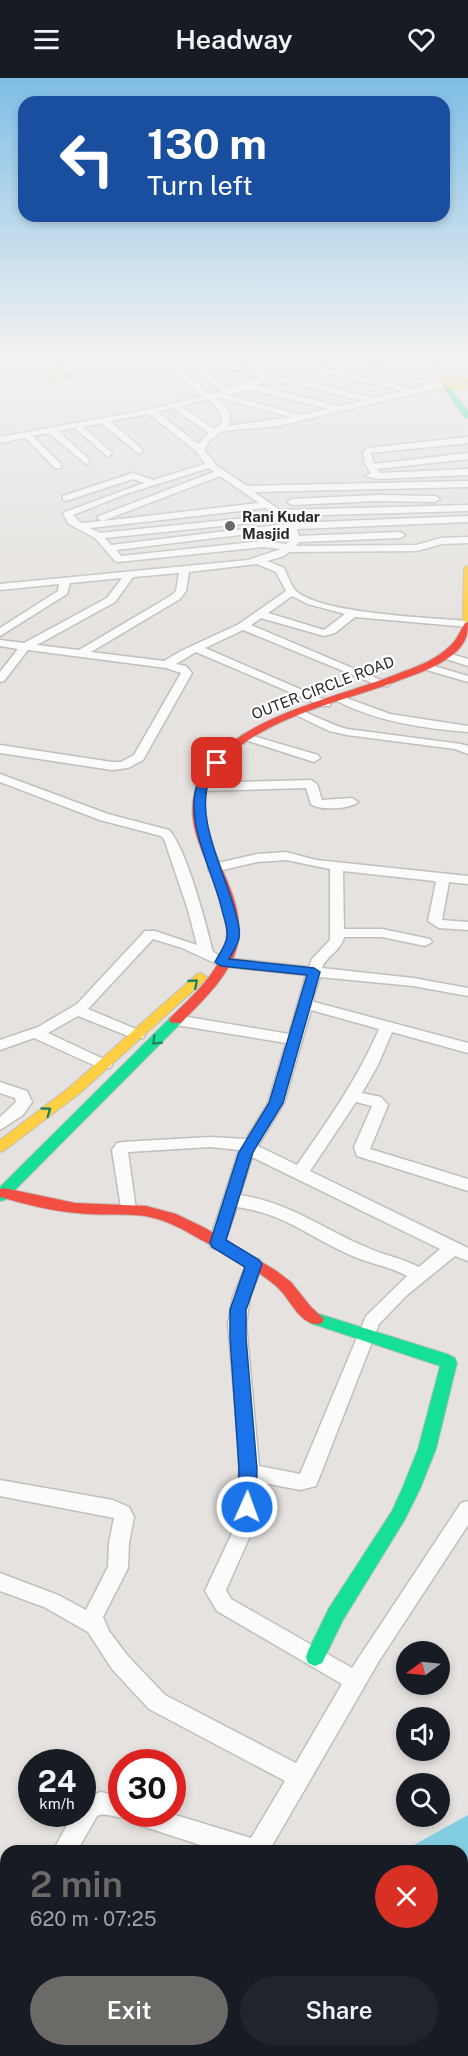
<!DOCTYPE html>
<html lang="en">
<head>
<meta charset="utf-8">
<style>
	body { margin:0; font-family:"Public Sans",sans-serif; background:#20242c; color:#f1f3f6; height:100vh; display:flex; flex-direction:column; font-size:22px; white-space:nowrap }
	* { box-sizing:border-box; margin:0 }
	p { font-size:20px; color:#9ea1a6 }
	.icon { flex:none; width:33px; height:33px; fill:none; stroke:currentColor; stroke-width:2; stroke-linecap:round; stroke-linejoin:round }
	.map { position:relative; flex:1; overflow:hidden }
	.sheet { position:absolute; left:0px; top:1767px; width:468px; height:212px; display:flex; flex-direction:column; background:#171b24; border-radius:18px 18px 0 0; box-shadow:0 3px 9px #0003 }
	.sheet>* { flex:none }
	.banner { position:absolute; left:18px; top:18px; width:432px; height:126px; border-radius:18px; box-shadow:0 3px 9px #0003; background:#1a4fa0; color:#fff; overflow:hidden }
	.needle { width:39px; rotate:255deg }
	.fabs { position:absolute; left:396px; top:1563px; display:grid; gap:12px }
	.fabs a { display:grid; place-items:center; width:54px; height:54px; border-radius:50%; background:#171b24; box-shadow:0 3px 9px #0003; font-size:30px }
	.speed { position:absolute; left:18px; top:1671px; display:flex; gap:12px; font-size:30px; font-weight:700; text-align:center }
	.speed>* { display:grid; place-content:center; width:78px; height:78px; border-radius:50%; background:#171b24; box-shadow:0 3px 9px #0003; line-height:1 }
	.speed small { font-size:15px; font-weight:400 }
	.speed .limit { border:9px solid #d22; background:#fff; color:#111 }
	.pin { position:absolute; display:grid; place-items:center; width:51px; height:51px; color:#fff; margin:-26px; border-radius:12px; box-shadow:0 3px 9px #0006 }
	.me { position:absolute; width:66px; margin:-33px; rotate:2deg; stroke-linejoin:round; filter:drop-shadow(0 0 4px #0008) }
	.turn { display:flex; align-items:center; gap:21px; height:126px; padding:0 30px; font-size:27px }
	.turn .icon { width:78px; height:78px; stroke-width:2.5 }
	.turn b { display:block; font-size:42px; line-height:51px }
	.round { display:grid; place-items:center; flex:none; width:63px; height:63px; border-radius:32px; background:#20242c }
	.summary { display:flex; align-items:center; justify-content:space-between; height:102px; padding:0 30px }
	h1 { font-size:36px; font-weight:600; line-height:45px; color:#6c6a67 }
	.cta { display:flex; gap:12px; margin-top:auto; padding:12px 30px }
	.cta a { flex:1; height:69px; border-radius:36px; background:#6c6a67; color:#fff; font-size:24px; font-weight:600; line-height:69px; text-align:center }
	.cta a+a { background:#20242c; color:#f1f3f6 }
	header { display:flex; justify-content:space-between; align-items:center; height:78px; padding:0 30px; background:#171b24; font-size:27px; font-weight:600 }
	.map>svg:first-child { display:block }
	.green { fill:#c8d4b6 }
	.water { fill:#82cee3 }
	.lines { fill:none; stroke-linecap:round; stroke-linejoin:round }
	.street-casing { stroke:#c0bfbc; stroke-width:3 }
	.fast-casing { stroke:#c0bfbc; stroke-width:2 }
	.slow-casing { stroke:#c0bfbc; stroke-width:2 }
	.jam-casing { stroke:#c0bfbc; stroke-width:2 }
	.street { fill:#fbfbfa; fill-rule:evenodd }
	.fast { fill:#16e098; fill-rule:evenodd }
	.slow { fill:#ffcf43; fill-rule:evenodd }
	.jam { fill:#f24e42; fill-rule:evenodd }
	.oneway { stroke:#208460 }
	.route { fill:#1a73e8; stroke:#114b97; stroke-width:1.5 }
	.poi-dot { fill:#6c6a67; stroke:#fff; stroke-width:2 }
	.labels { text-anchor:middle; stroke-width:4.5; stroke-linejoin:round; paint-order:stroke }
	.far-poi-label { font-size:15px; font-weight:bold; fill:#2b2927; stroke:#fff; text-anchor:start }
	.far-street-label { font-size:15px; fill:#2b2927; stroke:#fff }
</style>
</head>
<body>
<header><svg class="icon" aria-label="menu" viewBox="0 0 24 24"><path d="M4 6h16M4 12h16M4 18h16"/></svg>Headway<svg class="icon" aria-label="heart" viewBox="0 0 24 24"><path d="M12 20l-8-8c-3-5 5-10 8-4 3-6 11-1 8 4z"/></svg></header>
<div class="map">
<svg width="468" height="1978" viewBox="0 0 468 1978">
	<rect width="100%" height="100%" fill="#e5e2df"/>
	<path class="green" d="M64,287l13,14 -26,4 -12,-14z"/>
	<path class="water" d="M468,1737v241h-283l5,-6h272v-199h-59z"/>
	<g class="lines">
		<g class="street-casing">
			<path id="street" d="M22,277h12l-34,11v-4z
				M167,277h8l6,14 29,25 12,-3 -23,-16 -11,-17 -8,-3h13l180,43 31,-7 -159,-36h14l33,8 4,-2 117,28 14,-4 -113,-30h13l108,29 12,-2v4l-169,40 -55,5 -13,9 -6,10 13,16 30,20 221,-5v6l-214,5 26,18 188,-5v6l-181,5 6,7 175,-7v6l-171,7 2,7 101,-4 5,3 -5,3 -101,4 -3,4 120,-1 25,-7 27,-1v6l-26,1 -25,7 -128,1 -5,4 -17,5 17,7c3,6 6,15 10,21 21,25 140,29 174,32v6l-113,-10 -20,16 -11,3 -63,-18 -10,7 139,59 -2,2h-8l-137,-56 -38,18 125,54v4h-8l-126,-54 -20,12 10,2 6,7 -49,87 -15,8 -16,2 -112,-17v-8l112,17h9l13,-7 47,-82 -15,-5 -138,-18 -24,31 -4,1v-10l18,-23 -18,-3v-6l24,3 83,-45 15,-20 -52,5 -3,11 -67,42v-8l58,-37 1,-7 -59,6v-6l248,-24 33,-11 -18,-2 -145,15 -3,-1 -20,-23 -26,-14 -6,-10 2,-2 79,-29 -11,-4 -67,22 -3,-1v-4l70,-23 20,7 52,-16 -8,-12 -48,-38 -39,7 32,28 1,2 -4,3 -38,-31 -18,4 28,25 1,2 -4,3 -33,-29 -17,3 31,28v4l-3,1 -37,-31 -16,3 28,28v4h-6l-30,-30 -25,5v-6l151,-28 52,-13 -28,-24zM197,283l64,15 -32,13 -24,-18zM270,300l93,23 -24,5 -84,-21zM248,311l81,20 -28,6 -75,-20zM215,320l1,-1 75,20 -63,9c6,-13 -4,-21 -13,-28zM207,321c8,7 15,12 15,24l-8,6 -34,-23zM172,330l37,25 -11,11 -41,-32zM209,390l5,4 -115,44 -2,2 5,3 -21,2 -8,-8 53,-21zM220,398l39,27 -156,18 2,-1zM266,430l9,7 -175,18 -10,-5zM281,442l3,4 -173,21 -6,-7zM288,451l1,13 -3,2 -23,-3 -142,15 -5,-6zM257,486l19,8 10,19 -47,33 -58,27 -17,10 -73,-9 89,-53 6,-8 3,-19zM179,495l-3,18 -4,4 -93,55 -42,-5 78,-43 18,-25zM292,518l16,8 37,10 -21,16 -56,-17z
				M359,277h15l90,19 -4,2z
				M422,277l46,4v4l-42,-6z
				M468,359v6l-97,10 3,11 94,-11v6l-91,10 3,4 88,-4v6l-90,4 -13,-3 6,-3 -6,-9 -2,-11 4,-5z
				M376,417l59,1 5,3 -5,3 -59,-1 -84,4 -5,-3 5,-3z
				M444,574l24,7v7l-28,-9 -1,-2z
				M424,585l44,13v6l-48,-14 -1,-2z
				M341,618l49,18 78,12v6c-46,-4 -90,-10 -131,-31l-2,-2z
				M300,632l37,16 10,3 114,15 7,2v8l-13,-5 -108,-14 -18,-4 -33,-16 -2,-2z
				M246,656l72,21 2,3 -6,4 -72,-23v-4z
				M0,696l108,40 61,16c17,17 38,97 44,122l11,6 85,9 3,-8 18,-19v-71l-44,-9 -29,2 -43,10 -5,-1 -1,-3 1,-3 48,-11 29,-2 30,8 152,16v8l-19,-2 -7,38 26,2v8l-29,-2 -11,-7 8,-39 -2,-1 -91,-10 1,58h38l48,10 2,3 -7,4 -43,-9h-38c-2,13 -18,19 -22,31l91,10 55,10v8l-55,-10 -93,-9 -7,21 1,4 154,41v10l-76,-21 -14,33 -16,28 19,4 7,8 -18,44 98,30v12l-111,-35 -3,-9 18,-41 -16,-4 -46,69 158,77v13l-13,-5 -49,40 -27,28 -63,162 -16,4 -41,-8 -6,47 -27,61 5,9 121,69 109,-165 7,-2v24l-89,136 -110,190h-50l-80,-26 -8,-3 -2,-6c-11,5 -21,-5 -32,0l-20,35h-24l20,-37h9v-15l19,-7 21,5v17h50l79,24 34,-57 -136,-72 -37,-40 -24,-37 -44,-25 -44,-16v-18l58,22 28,15 22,-43 1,-24 5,-25 -114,-22v-16l113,20 16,7 5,10 -5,26 -1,25 -25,49 6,14 18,24 38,40 131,68 46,-79 -125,-73 -12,-20 29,-62 5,-25v-57l-11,-123 5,-27 15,-37 6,-2 6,2 3,4 -13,33 -4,27 13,142 41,8 66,-158 41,-40c-16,-9 -35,-12 -52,-19 -44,-18 -68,-43 -118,-50l-14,40 -6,2 -6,-2 -2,-4 30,-93 -29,-3 -82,5 8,58 -2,4h-12l-10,-64 5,-7 6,-1 87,-5 36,2 22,-36 18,-60 -110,-18 -5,-2 -2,-3 2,-3 5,-2 113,19 17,-59 -85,-9 -39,-18 -29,-9 -65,70 55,23 2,3 -2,3h-10l-55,-22 -30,17 62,29 2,3 -2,3h-10l-66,-30 -34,12v-10l38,-13 39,-23 68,-73h10l42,14 -9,-35 -24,-71 -3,-3 -61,-16 -100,-38zM311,932l68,19c-22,51 -50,90 -82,136l-39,-19 26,-43zM252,1079l188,92 -21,18c-17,-9 -36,-12 -53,-20 -45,-19 -75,-44 -126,-52z
				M311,702l6,4 5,16 30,-2 6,4c-8,7 -39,9 -47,2l-5,-16 -103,3 -6,-4 6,-4z
				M0,1004l27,9 5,11 -9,13 -23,15v-13l16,-15 -1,-4 -15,-5z
				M0,1808l6,1v24l-6,-1z
				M0,1892l6,2v24l-6,-2z
				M62,1972h28l-2,6h-29z"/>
		</g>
		<g class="fast-casing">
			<path id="fast" d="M446,305l22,28v7h-3l-23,-33z
				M176,938l5,1 2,3 -2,3 -176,177 -5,1v-14l171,-170z
				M316,1235l131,41 8,4 2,5 -21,86 -16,40 -16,32 -61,99 -21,43 -7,3 -7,-3 -2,-6 2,-6 21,-43 63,-97 10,-22 16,-40 22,-83 -130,-43 -2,-4 2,-4z"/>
		</g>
		<g class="slow-casing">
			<path id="slow" d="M456,298l12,3v4l-12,-3 -7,3 10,3 9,-2v4l-9,2 -16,-3 -3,-5z
				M468,487v58l-5,-3 1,-52z
				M201,895l6,4 -2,3 -125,113 -75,57 -5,2v-12l70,-53 127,-113z"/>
		</g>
		<g class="jam-casing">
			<path id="jam" d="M468,544c0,12 -2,20 -11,29 -15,14 -37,22 -57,29 -54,21 -131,35 -173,78 -63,63 27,123 10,189 -8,30 -35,54 -56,76h-10l-2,-3 2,-3c20,-20 44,-40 53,-68 17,-53 -42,-101 -30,-154 2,-11 11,-22 17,-32 36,-49 136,-68 191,-91 17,-6 35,-13 48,-26 7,-6 10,-15 15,-23z
				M4,1110l71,15 71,3 30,8 29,14 70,42 16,12 20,25 13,12 -2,4c-19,6 -30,-20 -41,-32 -15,-17 -63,-42 -85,-54 -15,-9 -33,-18 -51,-21 -22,-3 -46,0 -69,-3 -24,-2 -52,-9 -76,-16v-8z"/>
		</g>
		<use href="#street" class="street"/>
		<use href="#fast" class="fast"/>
		<use href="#slow" class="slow"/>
		<use href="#jam" class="jam"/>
	</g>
	<defs><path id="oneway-chevron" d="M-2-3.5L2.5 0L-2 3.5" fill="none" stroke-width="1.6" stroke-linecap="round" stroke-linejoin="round" transform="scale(1.5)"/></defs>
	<g class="oneway">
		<use href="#oneway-chevron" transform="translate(194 905) rotate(-41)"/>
		<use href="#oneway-chevron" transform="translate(156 963) rotate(135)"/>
		<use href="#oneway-chevron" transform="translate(47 1033) rotate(-36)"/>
	</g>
	<linearGradient id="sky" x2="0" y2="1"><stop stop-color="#7fbee6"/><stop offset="0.5" stop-color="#f3f2f1"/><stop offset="1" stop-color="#f3f2f1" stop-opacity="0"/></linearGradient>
	<rect width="468" height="554" fill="url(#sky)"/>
	<path class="route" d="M213,682h8l1,3c-3,5 -8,9 -11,15 -19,35 15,97 24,133 2,9 6,18 4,27 -1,7 -7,14 -10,21l85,9 6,4 -37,131 -30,49 -27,88 33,20 3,4 -16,46v28l11,131 -1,38 -3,5 -6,3 -6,-3 -3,-5 1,-38 -9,-131v-28l15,-43 -33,-20 -2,-4 29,-91 30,-49 38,-128 -86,-9 -6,-4c4,-8 11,-17 12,-25 1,-9 -3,-19 -5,-27 -9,-40 -40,-90 -23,-131 3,-6 10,-13 14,-19z"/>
	<circle class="poi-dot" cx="230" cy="448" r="6"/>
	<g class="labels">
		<g class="far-poi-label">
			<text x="242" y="444">Rani Kudar<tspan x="242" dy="17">Masjid</tspan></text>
		</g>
		<g class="far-street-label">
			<text transform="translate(323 610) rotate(-21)" y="5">OUTER CIRCLE ROAD</text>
		</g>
	</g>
</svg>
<div class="fabs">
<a><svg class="needle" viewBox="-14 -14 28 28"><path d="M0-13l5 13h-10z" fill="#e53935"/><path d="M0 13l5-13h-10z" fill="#9ea1a6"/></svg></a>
<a><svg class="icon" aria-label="sound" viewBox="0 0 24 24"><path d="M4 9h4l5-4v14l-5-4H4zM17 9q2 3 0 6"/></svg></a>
<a><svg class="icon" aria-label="search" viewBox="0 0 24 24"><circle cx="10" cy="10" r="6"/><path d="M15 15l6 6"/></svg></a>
</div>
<div class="speed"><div>24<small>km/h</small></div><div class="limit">30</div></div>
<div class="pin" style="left:217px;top:685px;background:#d93025"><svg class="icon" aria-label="arrive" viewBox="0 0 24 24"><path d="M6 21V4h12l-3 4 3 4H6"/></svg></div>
<svg class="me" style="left:247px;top:1429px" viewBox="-20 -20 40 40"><circle r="17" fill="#1a73e8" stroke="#fff" stroke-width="3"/><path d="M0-11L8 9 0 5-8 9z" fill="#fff"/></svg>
<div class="banner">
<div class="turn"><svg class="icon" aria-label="left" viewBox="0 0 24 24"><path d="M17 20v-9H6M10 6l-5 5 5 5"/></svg><div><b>130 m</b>Turn left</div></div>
</div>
<section class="sheet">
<div class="summary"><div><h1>2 min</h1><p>620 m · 07:25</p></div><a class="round" style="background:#d93025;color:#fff"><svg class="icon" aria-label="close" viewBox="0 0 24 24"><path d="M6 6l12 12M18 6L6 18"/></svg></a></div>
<div class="cta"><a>Exit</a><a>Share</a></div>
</section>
</div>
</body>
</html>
